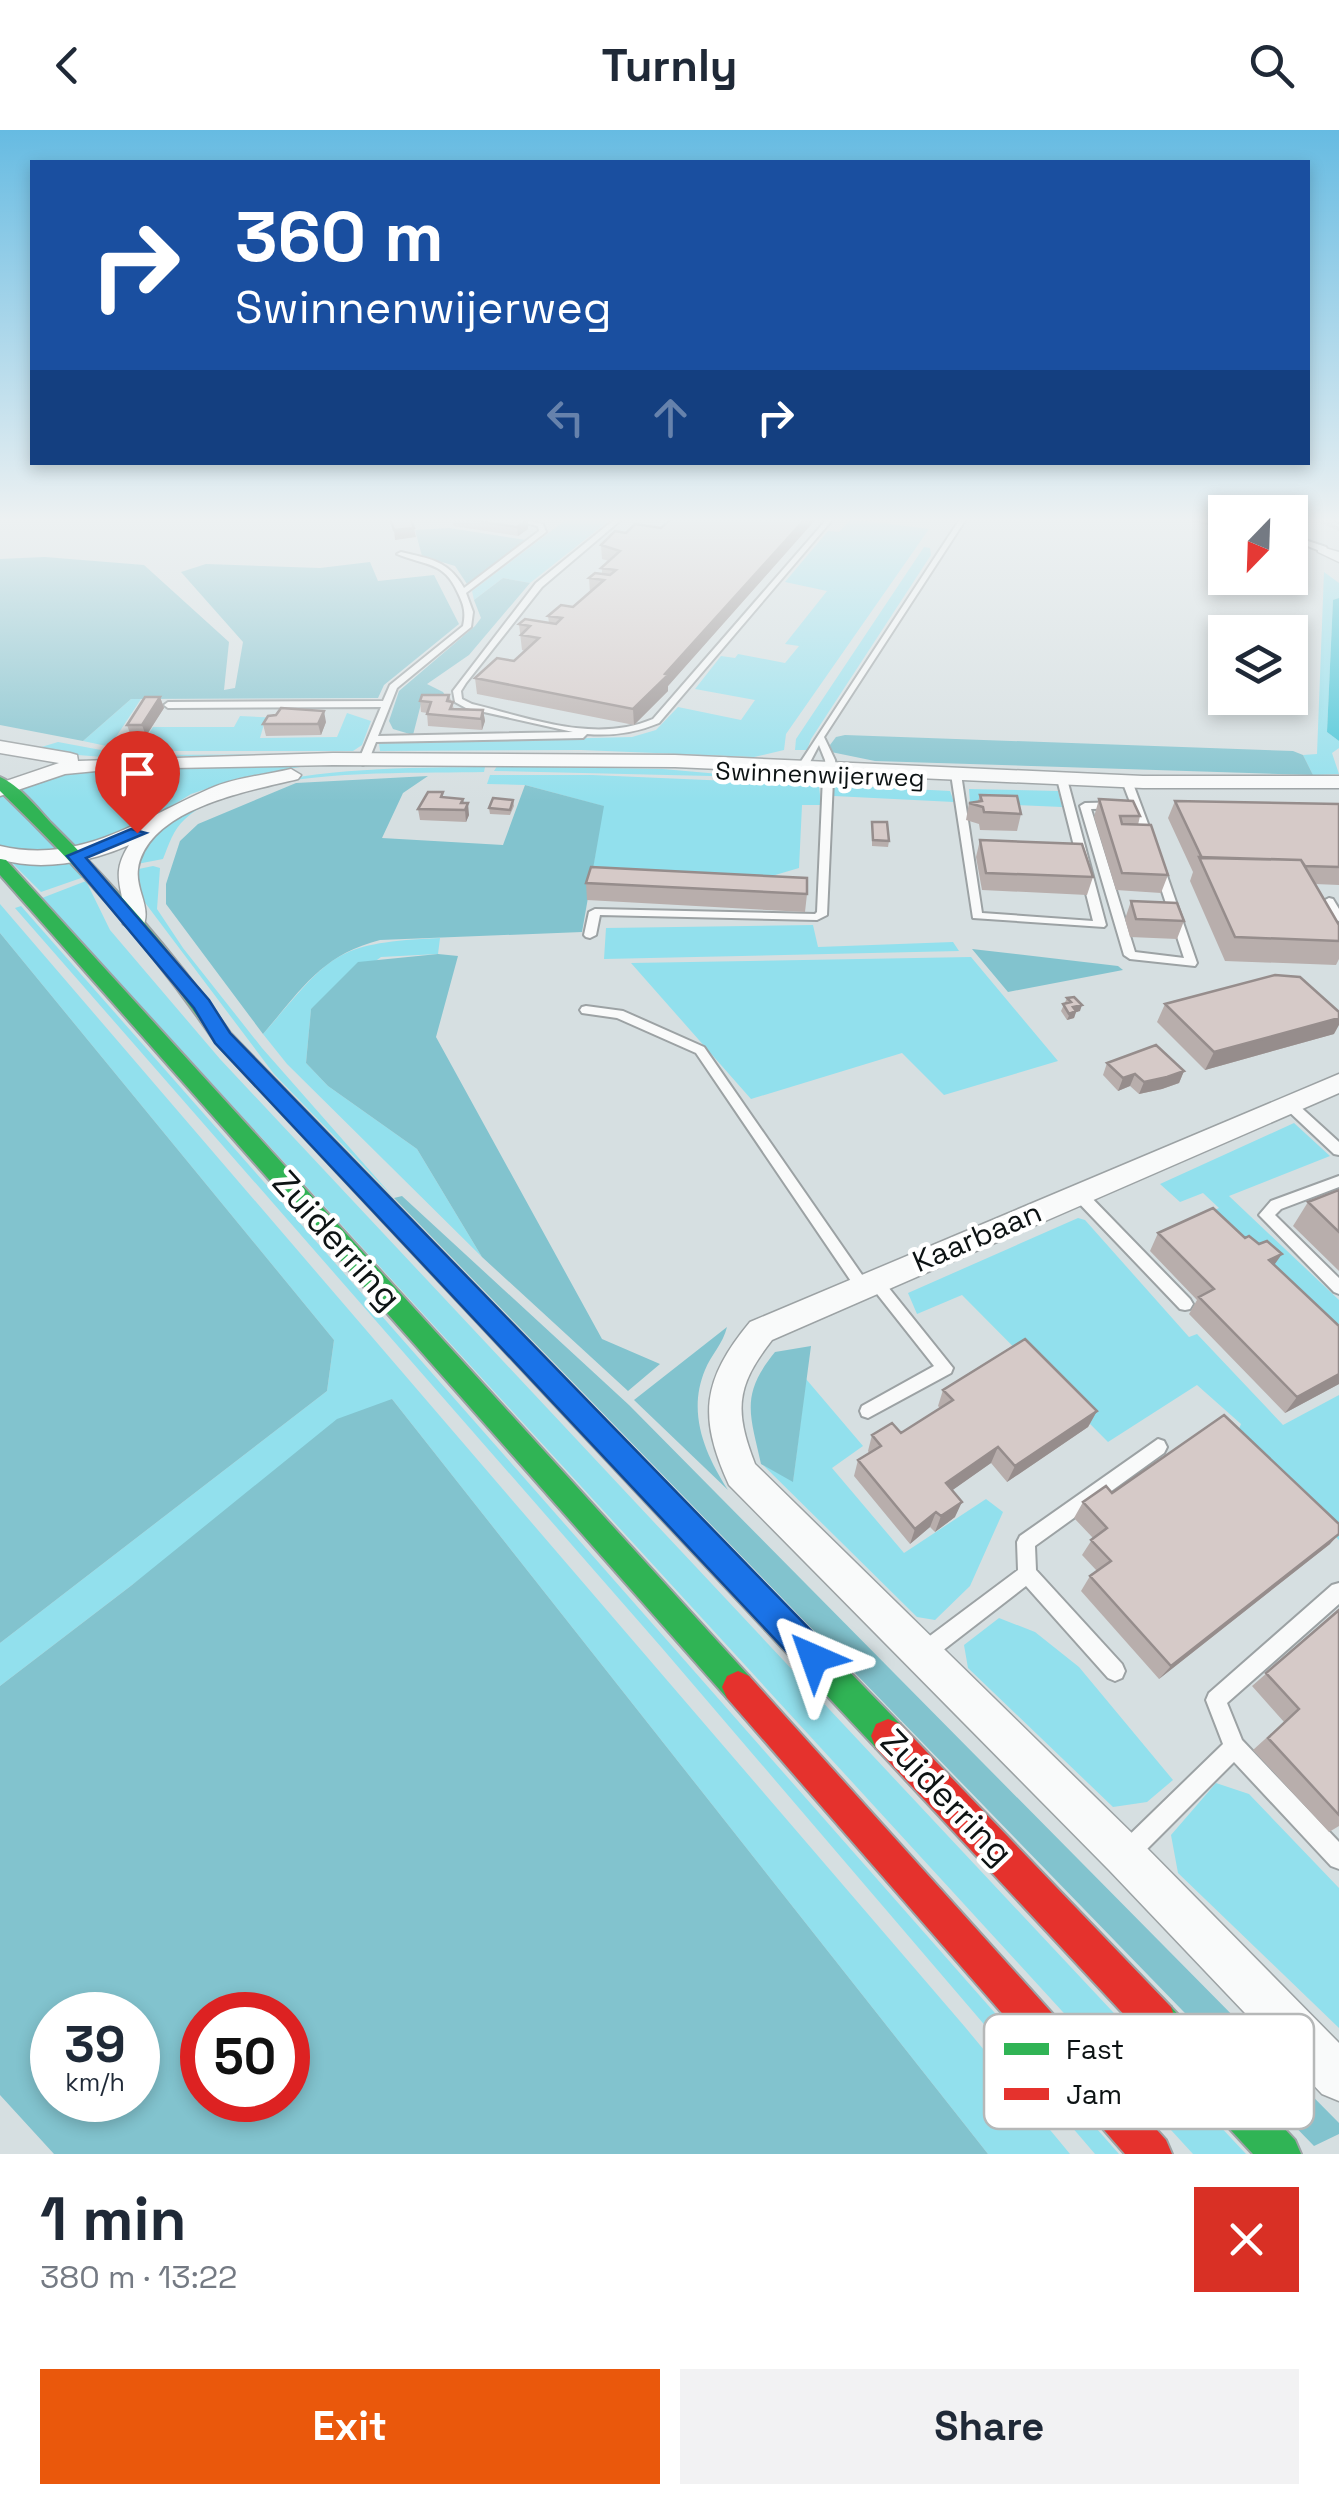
<!DOCTYPE html>
<html lang="en">
<head>
<meta charset="utf-8">
<style>
	body { margin:0; font-family:"Space Grotesk",sans-serif; background:#f2f2f3; color:#1f2937; height:100vh; display:flex; flex-direction:column; font-size:38px; white-space:nowrap }
	* { box-sizing:border-box; margin:0 }
	p { font-size:32px; color:#747a83 }
	.icon { flex:none; width:55px; height:55px; fill:none; stroke:currentColor; stroke-width:2; stroke-linecap:round; stroke-linejoin:round }
	.map { position:relative; height:2024px; overflow:hidden }
	.side { display:flex; flex-direction:column; background:#fff; flex:1 }
	.side>* { flex:none }
	.guide { position:absolute; left:30px; top:30px; width:1280px; height:305px; border-radius:0px; box-shadow:0 5px 15px #0003; background:#1a4fa0; color:#fff; overflow:hidden }
	.needle { width:65px; rotate:203deg }
	.buttons { position:absolute; left:1208px; top:365px; display:grid; gap:20px }
	.buttons a { display:grid; place-items:center; width:100px; height:100px; border-radius:0px; background:#fff; box-shadow:0 5px 15px #0003; font-size:50px }
	.speed { position:absolute; left:30px; top:1862px; display:flex; gap:20px; font-size:50px; font-weight:700; text-align:center }
	.speed>* { display:grid; place-content:center; width:130px; height:130px; border-radius:50%; background:#fff; box-shadow:0 5px 15px #0003; line-height:1 }
	.speed small { font-size:25px; font-weight:400 }
	.speed .limit { border:15px solid #d22; background:#fff; color:#111 }
	.pin { position:absolute; display:grid; place-items:center; width:85px; height:85px; color:#fff; margin:-102px -42px; border-radius:50% 50% 50% 0; rotate:-45deg; box-shadow:0 0 10px #0007 }
	.pin .icon { rotate:45deg }
	.me { position:absolute; width:110px; margin:-55px; rotate:317deg; stroke-linejoin:round; filter:drop-shadow(0 0 8px #0008) }
	.turn { display:flex; align-items:center; gap:35px; height:210px; padding:0 40px; font-size:45px }
	.turn .icon { width:130px; height:130px; stroke-width:2.5 }
	.turn b { display:block; font-size:70px; line-height:85px }
	.lanes { display:flex; align-items:center; height:95px; padding:0 40px; background:#0003; justify-content:center; gap:50px; direction:ltr }
	.lanes .off { opacity:.35 }
	.round { display:grid; place-items:center; flex:none; width:105px; height:105px; border-radius:0px; background:#f2f2f3 }
	.headline { display:flex; align-items:center; justify-content:space-between; height:170px; padding:0 40px }
	h1 { font-size:60px; font-weight:800; line-height:75px }
	.action { display:flex; gap:20px; margin-top:auto; padding:20px 40px }
	.action a { flex:1; height:115px; border-radius:0px; background:#ea580c; color:#fff; font-size:40px; font-weight:800; line-height:115px; text-align:center }
	.action a+a { background:#f2f2f3; color:#1f2937 }
	header { display:flex; justify-content:space-between; align-items:center; height:130px; padding:0 40px; background:#fff; font-size:45px; font-weight:800 }
	.map>svg:first-child { display:block }
	.green { fill:#92e0ed }
	.forest { fill:#82c3ce; fill-rule:evenodd }
	.water { fill:#44c6d8 }
	.lines { fill:none; stroke-linecap:round; stroke-linejoin:round }
	.lane-casing { stroke:#9ca2a4; stroke-width:4 }
	.street-casing { stroke:#9ca2a4; stroke-width:3 }
	.fast-casing { stroke:#9ca2a4; stroke-width:4 }
	.jam-casing { stroke:#9ca2a4; stroke-width:4 }
	.lane { fill:#f9fafa; fill-rule:evenodd }
	.street { fill:#f9fafa; fill-rule:evenodd }
	.fast { fill:#30b455; fill-rule:evenodd }
	.jam { fill:#e5322d; fill-rule:evenodd }
	.rail { stroke:#bcbfc0; stroke-width:4 }
	.wall { fill:#b8aeac }
	.shaded-wall { fill:#968d8c }
	.building { fill:#d6cac8; stroke:#968d8c; stroke-width:2.5 }
	.route { fill:#1a73e8; stroke:#114b97; stroke-width:2.5 }
	.labels { text-anchor:middle; stroke-width:9; stroke-linejoin:round; paint-order:stroke }
	.far-street-label { font-size:25px; fill:#0d1314; stroke:#fff }
	.street-label { font-size:30px; fill:#0d1314; stroke:#fff }
	.near-street-label { font-size:35px; fill:#0d1314; stroke:#fff }
	.key { fill:#fff; stroke:#b6b8b8; stroke-width:2.5 }
	.key-label { font-size:28px; fill:#0d1314 }
</style>
</head>
<body>
<header><svg class="icon" aria-label="back" viewBox="0 0 24 24"><path d="M15 5l-7 7 7 7"/></svg>Turnly<svg class="icon" aria-label="search" viewBox="0 0 24 24"><circle cx="10" cy="10" r="6"/><path d="M15 15l6 6"/></svg></header>
<div class="map">
<svg width="1339" height="2024" viewBox="0 0 1339 2024">
	<rect width="100%" height="100%" fill="#d6dfe1"/>
	<path class="green" d="M567,389h44l-81,64 -27,-5 -29,22 -2,-9z
		M851,389l78,10 -143,205 -2,16 -30,7 -173,-7 -201,1 -1,-8 253,-6 24,-7 22,-23 63,13 14,-20 -60,-11 26,-33 14,2 3,-4 47,9 14,-17 -14,-2 42,-53 -42,-9 43,-51 11,1z
		M924,417l6,1 1,7 -120,184 -4,11h-12l1,-11z
		M1324,442l15,11v15l-6,3 -6,131 12,9v7l-7,5 7,21 -26,1 -10,-20 14,-1z
		M131,569h10l-25,38 30,1 7,-11h81l6,-11 40,2 -16,6 -4,14 77,-1 10,-24 24,8 -9,24 -9,6h-223l-47,-10z
		M58,612l70,13 222,-1 -247,3 -75,-6z
		M278,634l22,3 -61,11 -48,16 -52,32 -61,25 -65,-63 22,-10 45,-8z
		M497,636l166,3 90,8 -259,-6z
		M485,637l-1,5c-76,2 -242,-6 -299,47 -12,11 -16,25 -22,40l-26,5c40,-101 257,-96 348,-97z
		M490,645h102l227,10 2,20h-19l-3,63 -34,10 -172,-10 10,-62 -78,-21 -38,-1z
		M834,655l116,6 4,11 -120,-6z
		M969,659l89,2 4,16 -92,-4z
		M0,664l63,59h-35l-28,-8z
		M68,730l16,17 -43,15 -29,-29z
		M153,736l7,2 -3,41 26,39 79,100 132,150 -120,-124 -134,-178 -6,-26z
		M86,751l24,49 110,129 1026,1095h-53l-1151,-1256z
		M0,774l965,1123 105,127h-82l-596,-755 -260,186 -132,101v-43l327,-252 7,-51 -334,-407z
		M21,776l1098,1248h-24l-433,-506 -647,-740z
		M813,795l5,22 135,-5 6,9 -355,8 2,-31z
		M440,808l-2,16 -57,3 -70,52 -5,54 22,23 89,63 65,108 -195,-193 -24,-30c69,-79 68,-91 177,-96z
		M971,827l87,104 -114,34 -42,-42 -151,46 -120,-136z
		M1294,993l36,33 -101,40 110,104v50l-135,-135 15,-7 -16,-15 -23,9 -20,-18z
		M1078,1088l7,2 104,117 8,-3 86,91 56,-30v145l-105,-99 7,-17 -44,-39 -89,57 -146,-147 -45,19 -9,-21z
		M806,1249l57,67 -31,22 72,85 82,-54 17,13 -33,74 -35,34 -18,-3 -155,-153 31,17z
		M999,1488l36,14 44,35 94,113 -26,22 -34,5 -145,-139 -4,-23z
		M1216,1653l33,11 90,94v140l-161,-155 -7,-38z"/>
	<path class="forest" d="M449,398l77,12 -59,44 -12,-18 -33,-10 -7,-26z
		M45,427l99,8 85,77 -5,48 11,-2 8,-46 -62,-70 25,-8 114,4 50,-6 8,19 56,-6 25,49 -75,61 -6,13 -247,1 -48,42 -83,-16v-166z
		M503,448l27,5 -61,72 -42,29 16,8 5,8h-26l-9,35 -20,-6 -4,-8 10,-30 76,-65 6,-8 -7,-18z
		M845,605l448,16 10,4 10,20 -438,-14 -44,-9 -1,-7 6,-8z
		M428,646l-25,17 -21,45 121,7 22,-60 79,21 -22,126 -202,8c-59,15 -79,50 -117,94l-97,-130v-20l14,-43 18,-17 98,-41z
		M0,803l334,407 -7,51 -327,252z
		M972,819l146,17 5,4 -115,22z
		M438,824l20,2 -22,81 166,302 58,25 -32,27 -146,-134 -65,-108 -89,-63 -22,-23 5,-54 47,-47z
		M402,1066l227,209 710,718v11l-25,12 -920,-948z
		M727,1197c-4,17 -16,28 -22,43 -18,43 0,84 23,120l-94,-90z
		M811,1216l-18,136 -32,-18c-11,-50 -21,-69 14,-112z
		M392,1269l596,755h-934l-54,-59v-409l132,-101 205,-166zM52,1885h86v85h-86zM202,1885h86v85h-86z"/>
	<path class="water" d="M1339,468v143l-12,-9 6,-132z"/>
	<g class="lines">
		<g class="lane-casing">
			<path id="lane" d="M507,389h12l24,5 3,8 -80,61 7,19 -2,15 -74,61 -19,48 195,-4 -107,-24 -11,-6 -2,-11 83,-108 79,-64h7l-80,68 -76,96 -5,8 1,8 10,5c58,14 123,40 181,15l174,-200h6l-174,204c-24,10 -46,13 -72,11l-4,4 -207,4 -8,20 -5,3 -5,-3 23,-55 -213,1 -4,-3 4,-3 215,-1 7,-16 73,-59c3,-13 1,-21 -5,-33 -14,-32 -32,-27 -61,-39l4,-2c29,7 47,8 63,36l75,-57 -1,-5z
				M960,389h6l-142,218 11,23 2,17 -4,3 -6,135 -10,5 -217,-5 -4,20 -6,3 -4,-1 -2,-2 5,-23 6,-3 220,5 2,-2 6,-135 4,-3 -2,-14 -6,-15 -11,21 -2,12 -8,-2v-10z
				M1191,389h12l22,4v4z
				M1334,389h5v3z
				M1290,405l36,12 1,2 -7,2 -30,-12z
				M956,641l5,3 21,139 111,8 -36,-142 5,-3 5,3 39,146 -2,2 -131,-9 -22,-144z
				M1127,648l5,3 22,59 -1,2h-8l-1,-2 -12,-32 -41,1 44,143 49,6 -29,-88 5,-3 5,3 32,93 -2,3 -65,-7 -6,-4 -44,-149 5,-3 45,-1 -8,-21z
				M1329,768l4,1 6,10v12l-4,-1 -12,-19z
				M586,876l37,5 81,36 163,235 3,4 -3,4 -5,2 -5,-2 -161,-237 -79,-35 -35,-5 -2,-3 2,-3z
				M1289,969l5,2 45,41v13l-5,-1 -50,-47 -2,-3 2,-3z
				M1339,1046v11l-58,22 -6,6 64,63v16l-5,-2 -75,-77 12,-14z
				M1079,1059l5,1 106,109 3,5 -3,5 -5,1 -5,-1 -106,-111 -2,-4 2,-4z
				M875,1145l5,2 73,91 -2,5 -83,45 -6,-2 -2,-5 2,-5 72,-40 -64,-81 -3,-4 3,-4z
				M1158,1309l6,2 3,6 -3,6 -129,93 1,24 86,94 3,7 -3,7 -7,3 -7,-3 -82,-92 -93,72 -7,3 -7,-3 -3,-7 3,-7 99,-74 -1,-28 3,-6z
				M1339,1453v21l-112,99 15,37 97,102v27l-8,-3 -97,-104 -98,98 -8,3 -8,-3 -3,-8 3,-8 103,-100 -17,-44 3,-7 123,-108z"/>
		</g>
		<g class="street-casing">
			<path id="street" d="M1318,416l21,6v10l-21,-10z
				M0,611l70,12 7,2 1,6 255,-8 342,2 468,21h196v12h-196l-468,-21 -342,-2 -216,4 -52,5 -65,22v-13l59,-20 -59,-10z
				M291,639l10,6 -3,4c-49,12 -150,29 -160,90 -3,22 15,39 4,60l-8,2 -11,-7c5,-33 -16,-45 6,-79 -39,17 -88,27 -129,14v-13c79,19 139,-26 209,-57 25,-11 56,-14 82,-20z
				M1339,944v19l-567,247c-36,46 -38,70 -17,124l384,376 200,203v58l-17,-7 -213,-224 -380,-385c-31,-68 -27,-105 21,-163z"/>
		</g>
		<g class="fast-casing">
			<path id="fast" d="M0,647c19,8 37,31 51,46 66,65 126,134 179,210l670,691 5,12 -5,12 -12,5 -12,-5 -660,-705c-63,-93 -136,-175 -216,-252z
				M0,729l6,1 743,816 5,11 -5,11 -11,5 -11,-5 -727,-823z
				M1157,1872l14,5 124,133 6,14h-48l-110,-119 -5,-14 5,-14z"/>
		</g>
		<g class="jam-casing">
			<path id="jam" d="M738,1541l11,5 417,464 6,14h-47l-398,-456 -5,-11 5,-11z
				M888,1589l12,5 271,283 5,14 -5,14 -14,5 -14,-5 -267,-287 -5,-12 5,-12z"/>
		</g>
		<use href="#lane" class="lane"/>
		<use href="#street" class="street"/>
		<use href="#fast" class="fast"/>
		<use href="#jam" class="jam"/>
		<path class="rail" d="M1316,389l23,10"/>
	</g>
	<path class="wall" d="M452,389h76v10l-10,7 -65,-10z
		M669,389h147l-148,167v5l-34,34 -157,-31 -2,-16 39,-17 11,-10 -3,-1 -3,-26 30,-1 -1,-7 25,-9 17,-14 -1,-15 13,-4v-6l7,-7 -7,-2 -1,-14 25,-12 35,-5 10,-9z
		M449,565l5,14 29,1 2,11 -3,9 -54,-4 -1,-13 -6,-1 -1,-11z
		M160,567l4,11 -18,28h-15l-4,-11z
		M326,592l-5,13 -55,1 -3,-12z
		M980,665l41,19 -4,17 -37,-1 -1,-6 -13,-4 3,-17 9,-2z
		M444,668l20,5 5,12 -3,7 -46,-2 -2,-11z
		M1099,669l41,17 -2,9 30,50 -7,18 -45,-3 -22,-73z
		M513,670l1,6 -4,9 -20,-1 -1,-6z
		M1175,671l164,3v81l-24,-1 24,41v34l-3,6 -111,-4 -35,-80 3,-9 -25,-54z
		M872,692l17,19 -1,6 -16,-1z
		M980,710l113,37 -6,18 -105,-5 -6,-33z
		M586,753l221,11 -2,18 -218,-12z
		M1131,771l53,20 -7,18 -47,-2 -5,-18z
		M1067,868l13,13 -4,1 -2,6 -7,2 -6,-9z
		M1165,874l169,30 -129,36 -48,-48z
		M1107,933l77,8 -5,12 -17,6 -23,5 -9,-8 -12,5 -15,-16z
		M1339,1060v81l-46,-45 15,-24z
		M1158,1103l116,32 65,119 -54,29 -96,-99 8,-14 -47,-49z
		M943,1260l154,21 -9,16 -81,55 -16,-19 -39,27 3,27 -20,15 -5,-5 -20,17 -56,-68 4,-16 11,-7 -1,-2 4,-16 29,-2 39,-25 -2,-2z
		M1112,1363l218,51 -171,135 -78,-88 9,-15 7,-5 -15,-16 11,-17 -19,-20 9,-16z
		M1339,1480v216l-10,6 -76,-82 31,-28 -32,-36z"/>
	<path class="shaded-wall" d="M528,389v10l-10,7 -1,-9z
		M805,389h11l-148,167v5l-34,34 -1,-16z
		M414,398l2,9 -21,3 -1,-10z
		M160,567l4,11 -18,28 -4,-11z
		M483,580l2,11 -3,9 -1,-11z
		M324,581l2,11 -5,13 -3,-11z
		M463,669l2,11 3,-7 1,12 -3,7 -1,-12 -4,-7z
		M1082,875l-2,6 -4,1 -2,6 -7,2 6,-13z
		M1339,888v7l-5,9 -129,36 9,-18z
		M1184,941l-5,12 -17,6 -23,5 5,-12z
		M1135,944l-5,12 -12,5 5,-13z
		M1282,1124l-12,17 -1,-11z
		M1339,1244v10l-54,29 12,-16z
		M1097,1281l-9,16 -81,55 8,-16z
		M998,1317l-7,16 -51,36 6,-16z
		M962,1372l-7,15 -20,15 6,-16z
		M936,1382l-6,15 -20,17 5,-15z
		M1339,1404l-9,10 -171,135 12,-13z"/>
	<path class="building" d="M390,389h21l3,9 -20,2z
		M464,389h64l-11,8z
		M671,389h134l-140,155 3,1 -35,34 -158,-31 22,-20 17,3 25,-23 -18,-3 9,-9 -11,-2 6,-5 31,5 6,-6 -14,-2 13,-11 12,2 31,-27 -15,-2 6,-5 15,2 6,-5 -15,-2 19,-17 -19,-6 14,-14 11,2 9,-9 26,4z
		M422,565h27l-2,6 6,1 -3,7 33,1 -2,9 -54,-5 4,-12 -11,-1z
		M145,567h15l-18,28h-15z
		M281,578l43,3 -6,13h-55l5,-8 8,-1z
		M428,662h15l-2,5 22,2 -2,4h7l-3,7 -47,-1z
		M980,665l37,1 4,18 -37,-2 -1,-5 -14,-4 13,-2z
		M493,668l20,2 -3,10 -21,-2z
		M1099,669l34,2 7,15h-20l2,8 29,1 17,50 -46,-2z
		M1175,671l164,3v63l-34,-1 -4,-6 -99,-2z
		M872,692h15l2,19 -16,-1z
		M980,710l102,4 11,33 -107,-4z
		M1199,727l102,3 38,65v16l-104,-4z
		M591,737l216,11v16l-221,-11z
		M1131,771l46,2 7,18 -48,-2z
		M1275,845l25,2 39,35v6l-125,34 -49,-48z
		M1074,867l8,8 -9,2 3,4 -7,3 -6,-10 8,-2 -4,-4z
		M1156,915l28,26 -17,6 -23,5 -9,-8 -12,4 -16,-15z
		M1339,1060v42l-31,-30z
		M1213,1078l32,30 4,-2 10,8 8,-3 15,13 -13,6 70,66v48l-42,23 -98,-100 15,-8 -56,-56z
		M1025,1209l72,72 -82,55 -17,-19 -52,36 16,19 -21,14 -5,-4 -21,17 -57,-69 23,-14 -9,-11 20,-12 9,10 52,-33 -10,-10z
		M1224,1285l115,109v10l-168,132 -81,-90 21,-15 -20,-21 16,-12 -24,-26 23,-16 6,7z
		M1339,1480v205l-71,-77 31,-29 -33,-36z"/>
	<linearGradient id="sky" x2="0" y2="1"><stop stop-color="#66bbe2"/><stop offset="0.58" stop-color="#edf1f2"/><stop offset="1" stop-color="#edf1f2" stop-opacity="0"/></linearGradient>
	<rect width="1339" height="672" fill="url(#sky)"/>
	<path class="route" d="M131,699l15,4 -60,25 123,142 21,33 596,613 5,12 -5,11 -12,5 -11,-5 -588,-626 -21,-35 -127,-152z"/>
	<g class="labels">
		<g class="far-street-label">
			<text transform="translate(820 644) rotate(2)" y="9">Swinnenwijerweg</text>
		</g>
		<g class="street-label">
			<text transform="translate(977 1107) rotate(-23)" y="10">Kaarbaan</text>
		</g>
		<g class="near-street-label">
			<text transform="translate(337 1110) rotate(48)" y="12">Zuiderring</text>
			<text transform="translate(947 1667) rotate(46)" y="12">Zuiderring</text>
		</g>
	</g>
	<rect x="984" y="1884" width="330" height="115" rx="15" class="key"/>
	<rect x="1004" y="1913" width="45" height="12" fill="#30b455"/>
	<rect x="1004" y="1958" width="45" height="12" fill="#e5322d"/>
	<g class="key-label">
		<text x="1066" y="1929">Fast</text>
		<text x="1066" y="1974">Jam</text>
	</g>
</svg>
<div class="buttons">
<a><svg class="needle" viewBox="-14 -14 28 28"><path d="M0-13l5 13h-10z" fill="#e53935"/><path d="M0 13l5-13h-10z" fill="#747a83"/></svg></a>
<a><svg class="icon" aria-label="layers" viewBox="0 0 24 24"><path d="M12 4l9 5-9 5-9-5zM3 14l9 5 9-5"/></svg></a>
</div>
<div class="speed"><div>39<small>km/h</small></div><div class="limit">50</div></div>
<div class="pin" style="left:137px;top:703px;background:#d93025"><svg class="icon" aria-label="arrive" viewBox="0 0 24 24"><path d="M6 21V4h12l-3 4 3 4H6"/></svg></div>
<svg class="me" style="left:814px;top:1528px" viewBox="-20 -20 40 40"><path d="M0-17L14 15 0 8-14 15z" fill="#1a73e8" stroke="#fff" stroke-width="4"/></svg>
<div class="guide">
<div class="turn"><svg class="icon" aria-label="right" viewBox="0 0 24 24"><path d="M7 20v-9h11M14 6l5 5-5 5"/></svg><div><b>360 m</b>Swinnenwijerweg</div></div>
<div class="lanes"><svg class="icon off" aria-label="left" viewBox="0 0 24 24"><path d="M17 20v-9H6M10 6l-5 5 5 5"/></svg><svg class="icon off" aria-label="ahead" viewBox="0 0 24 24"><path d="M12 20V5M6 11l6-6 6 6"/></svg><svg class="icon" aria-label="right" viewBox="0 0 24 24"><path d="M7 20v-9h11M14 6l5 5-5 5"/></svg></div>
</div>
</div>
<section class="side">
<div class="headline"><div><h1>1 min</h1><p>380 m · 13:22</p></div><a class="round" style="background:#d93025;color:#fff"><svg class="icon" aria-label="close" viewBox="0 0 24 24"><path d="M6 6l12 12M18 6L6 18"/></svg></a></div>
<div class="action"><a>Exit</a><a>Share</a></div>
</section>
</body>
</html>
